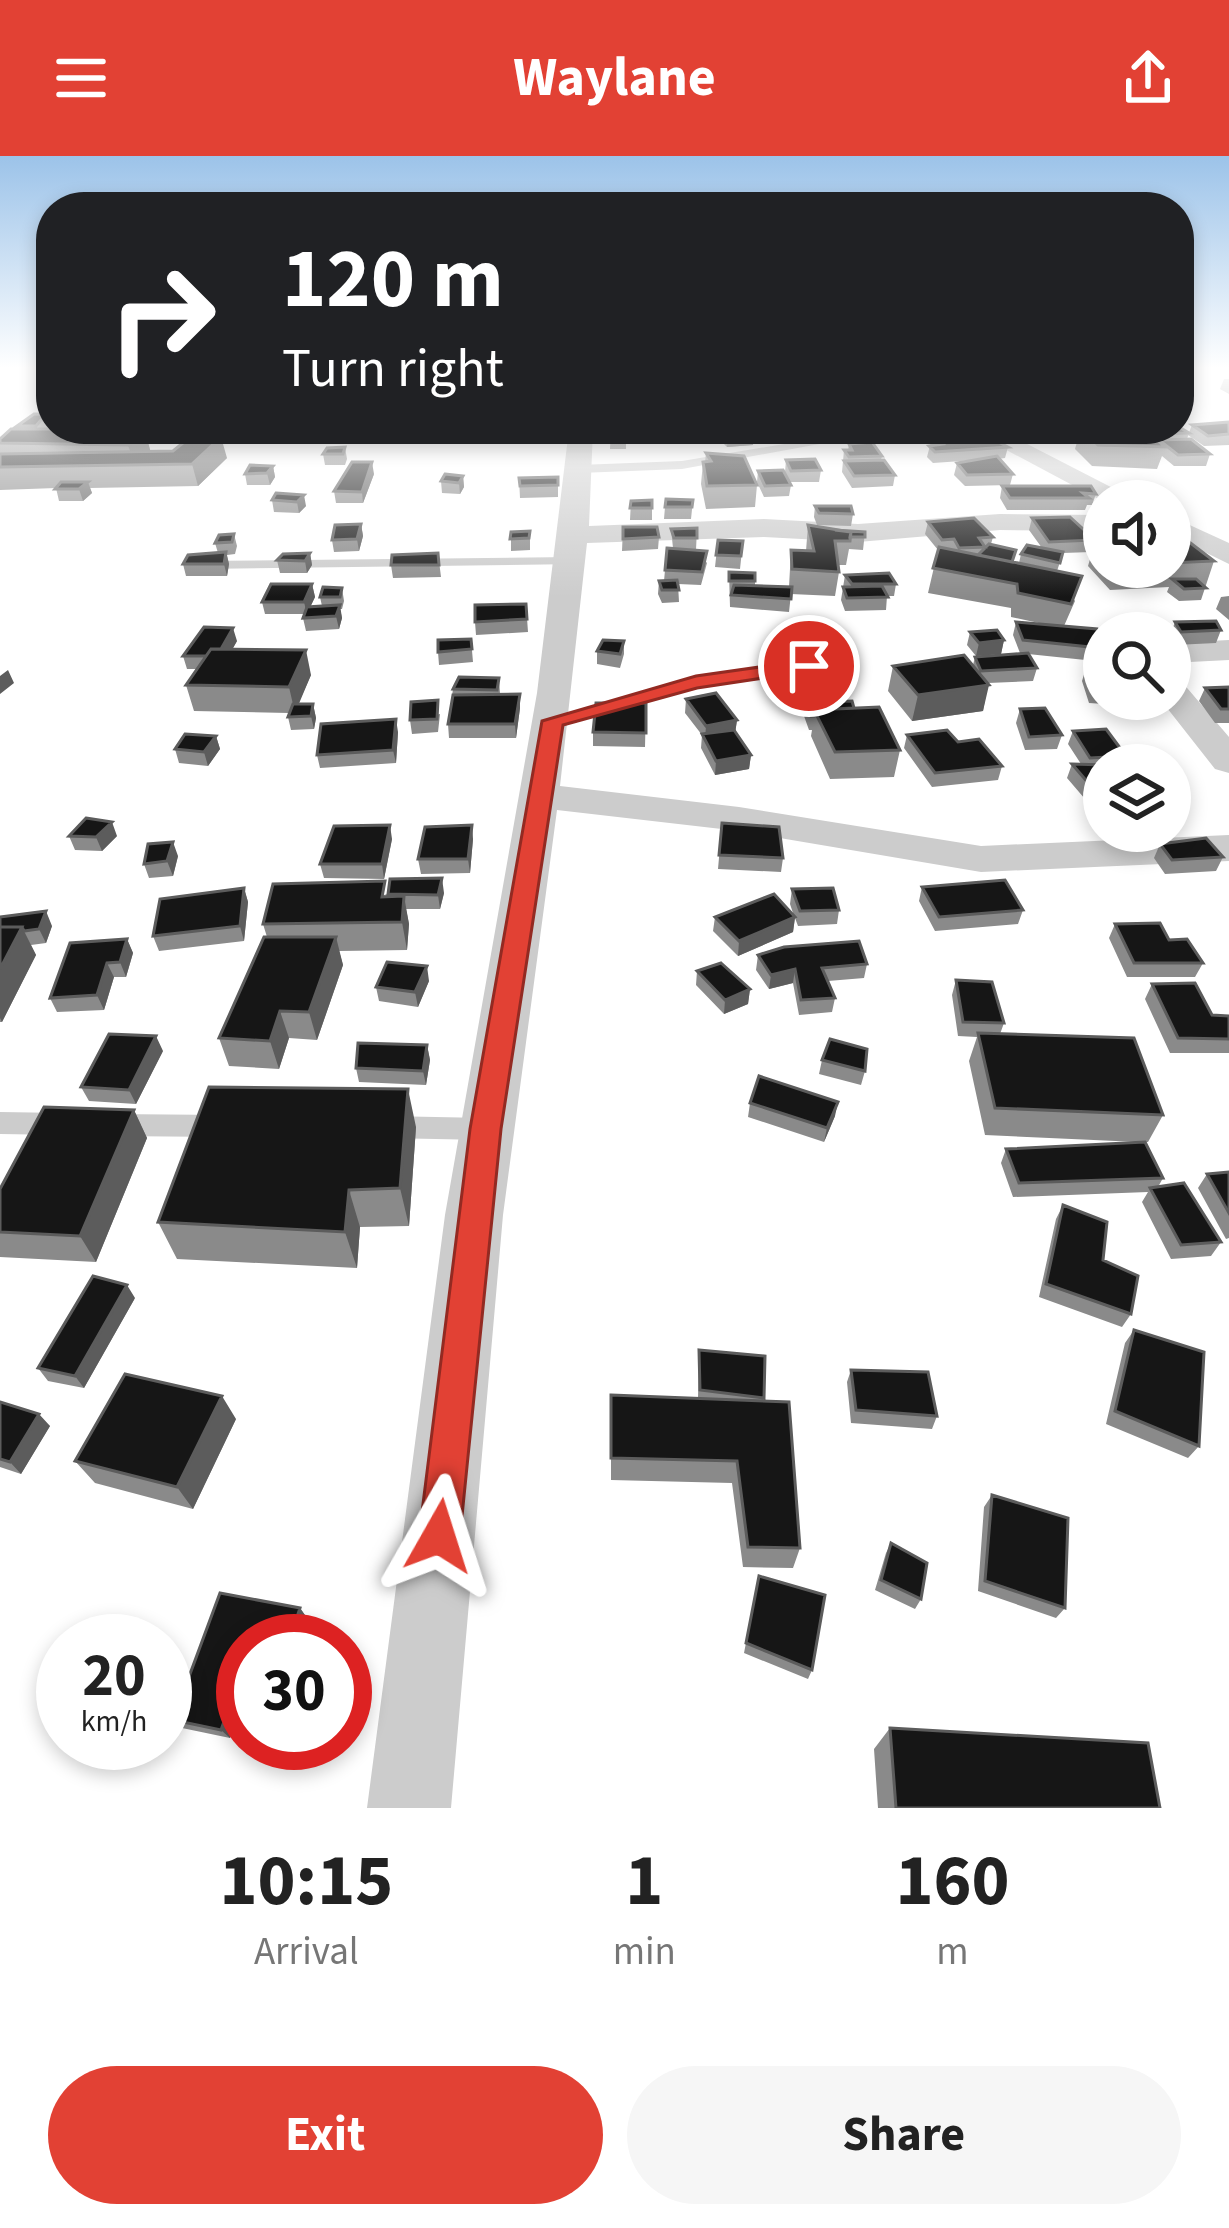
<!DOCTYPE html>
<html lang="en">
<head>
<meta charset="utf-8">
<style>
	body { margin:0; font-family:"Source Sans 3",sans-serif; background:#f6f6f6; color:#222; height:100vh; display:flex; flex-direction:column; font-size:45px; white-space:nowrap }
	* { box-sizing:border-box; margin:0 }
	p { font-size:39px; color:#767676 }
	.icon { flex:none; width:66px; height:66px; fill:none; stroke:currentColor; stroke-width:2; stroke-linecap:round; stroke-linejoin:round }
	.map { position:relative; height:1652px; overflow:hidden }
	.drawer { display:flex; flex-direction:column; background:#fff; flex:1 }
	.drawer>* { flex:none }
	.guide { position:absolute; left:36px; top:36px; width:1158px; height:252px; border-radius:48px; box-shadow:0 6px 18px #0003; background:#202124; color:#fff; overflow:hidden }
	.fabs { position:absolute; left:1083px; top:324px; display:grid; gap:24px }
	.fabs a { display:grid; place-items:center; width:108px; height:108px; border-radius:50%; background:#fff; box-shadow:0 6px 18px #0003; font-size:60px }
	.speed { position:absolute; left:36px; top:1458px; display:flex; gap:24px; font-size:60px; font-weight:700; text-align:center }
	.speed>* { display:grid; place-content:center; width:156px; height:156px; border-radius:50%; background:#fff; box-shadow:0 6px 18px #0003; line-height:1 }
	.speed small { font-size:30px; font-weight:400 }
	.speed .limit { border:18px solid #d22; background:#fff; color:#111 }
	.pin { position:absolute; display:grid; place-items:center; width:102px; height:102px; color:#fff; margin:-51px; border:6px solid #fff; border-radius:50%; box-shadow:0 3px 12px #0007 }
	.me { position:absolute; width:132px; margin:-66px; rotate:6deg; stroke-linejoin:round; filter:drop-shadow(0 0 9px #0008) }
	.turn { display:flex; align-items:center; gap:42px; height:252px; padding:0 48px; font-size:54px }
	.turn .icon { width:156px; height:156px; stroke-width:2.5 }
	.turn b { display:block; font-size:84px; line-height:102px }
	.eta { display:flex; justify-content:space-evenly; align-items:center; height:204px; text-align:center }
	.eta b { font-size:72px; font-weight:700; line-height:84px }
	.action { display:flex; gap:24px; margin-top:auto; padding:24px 48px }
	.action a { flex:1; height:138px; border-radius:72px; background:#e24134; color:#fff; font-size:48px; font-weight:700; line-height:138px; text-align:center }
	.action a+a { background:#f6f6f6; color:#222 }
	header { display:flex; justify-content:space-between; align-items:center; height:156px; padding:0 48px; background:#e24134; color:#fff; font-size:54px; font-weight:700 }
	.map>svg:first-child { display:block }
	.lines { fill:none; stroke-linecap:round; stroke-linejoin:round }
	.lane { fill:#ccc; fill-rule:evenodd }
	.street { fill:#ccc; fill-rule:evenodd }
	.wall { fill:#8a8a8a }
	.shaded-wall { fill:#5c5c5c }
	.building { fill:#161616; stroke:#5c5c5c; stroke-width:3 }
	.route { fill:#e24134; stroke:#932a22; stroke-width:3 }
</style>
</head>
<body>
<header><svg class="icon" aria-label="menu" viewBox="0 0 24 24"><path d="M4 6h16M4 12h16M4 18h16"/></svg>Waylane<svg class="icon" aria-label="share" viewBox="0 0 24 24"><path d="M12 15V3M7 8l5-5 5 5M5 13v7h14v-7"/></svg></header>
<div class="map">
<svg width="1229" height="1652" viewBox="0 0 1229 1652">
	<rect width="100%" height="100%" fill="#fff"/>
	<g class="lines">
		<path class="lane" d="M874,273h27l-219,40 -103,4 -6,-4 6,-4 103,-4z
			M573,401l7,4 -2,3 -378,5 -7,-4 7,-4z
			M809,505l6,1v8l-118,17 -144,40 -9,-6 152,-44z
			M0,956l64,1 10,3 4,8 -4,8 -10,3 -64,-1z
			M110,958l116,1 10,3 4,8 -4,8 -10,3 -116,-1 -10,-3 -4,-8 4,-8z
			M386,960l99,2 10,3 4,8 -4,8 -10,3 -99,-2 -10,-3 -4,-8 4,-8z"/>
		<path class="street" d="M569,273h24l-4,97 175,-7 94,5 142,-10 104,1v16l-104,-1 -142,12 -94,-5 -177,6 -27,243 179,21 242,39 248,-11v26l-248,11 -242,-41 -182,-21 -54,405 -52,593h-84l78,-593 92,-522z
			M967,273h31l140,72 -34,1z
			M1170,360l59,27v21l-59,-29z
			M1229,484v20l-59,3v-20z
			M1170,522l12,4 47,55v36l-14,-4 -55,-70h10z"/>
	</g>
	<path class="wall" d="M1224,223h5v15l-9,-5z
		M51,258v15h101l-6,6 4,16 77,7 -29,28 -108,2 2,5 -9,8h-24l-3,-13 -56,2v-51l18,-10 -1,-3z
		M1229,266v23l-25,1 -16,-11 4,-10z
		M611,273h32l-1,14h-16v6h-16z
		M720,273l33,16 -26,2 -7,-7z
		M1044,273h108l4,4 1,-4 32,4 -2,6 23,15 -4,12h-32l-12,-10 -5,13 -65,-3 -17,-17 4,-14 -25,1z
		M933,278l75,13 -3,11 -7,1 15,15 -3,11 -45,1 -11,-11 3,-12 19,-3 -43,3 -6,-6z
		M849,288l33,12 -1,4 14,15 -2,11 -41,2 -10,-16 2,-22h4z
		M345,291l2,12 -2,6h-20l-2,-11z
		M706,297l51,32 -2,22 -49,2 -5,-25 2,-22h2z
		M786,304l35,10 -2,12h-29l-5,-10z
		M273,310l2,11 -5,8h-23l-2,-11z
		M758,315l33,14 -2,11 -25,1 -7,-15z
		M374,318l-11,29h-27l-2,-12z
		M463,320l1,11 -4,7 -18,-1 -1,-12z
		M558,321v20l-38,1 -1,-20z
		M1002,330l94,8 -4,11h-5l-2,5h-78l-7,-12z
		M276,337l30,13 -7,7 -25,-1 -2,-12z
		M652,344v20h-22l1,-19z
		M693,344l-2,19h-27l1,-12z
		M815,350l38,8 -2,12 -34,-1 -3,-8z
		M1032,362l63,22 -4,12 -28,1 -6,18 18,30 -11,25 36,22 -5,13 -67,-7 9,14 -4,13 -45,2 -5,28 -71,10 -24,-30 5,-25 80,-1 2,-8 45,-4 -7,-18 3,-13 32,3 -37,-8v-9l-83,-15 10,-43 -13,-16 3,-12 65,15 -2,7 22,18 6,1 2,-9 21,-6 -13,-18z
		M361,368l2,12 -4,15 -25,1 -2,-12z
		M808,369l57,7 -2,18 -14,-1 -3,16h-8l1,7 -4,24 -44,-2 -2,18 -59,-5 -1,-35 26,1v13l34,1 2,-37 15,1z
		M623,371l36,10 -1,12 -36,2z
		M697,372l-1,22 11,13 -6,22 -23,-1 1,18 -17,1 -4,-9 1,-13h5l1,-11 8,-22 -2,-19z
		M530,375v19l-19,1v-19z
		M1170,376l44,29 -13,39 -22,1 -12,-9 2,-5 -59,3 -22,-24 7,-24h9v25h66z
		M234,378l3,12 -2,8 -8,1 2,9 -2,12h-41l-3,-12 35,-11 -3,-10z
		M718,384l25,1 -3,28 -25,-2z
		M310,397l2,12 -5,8h-27l-3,-13z
		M438,397l3,24 -48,1 -2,-13z
		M845,419l51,9 -2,12h-7l-1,14 -41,1 -4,-11z
		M312,428l3,13 -5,10 12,-1 -2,-9 22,-9 2,13 -2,8h-2l2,9 -3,11 -33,2 -3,-13 1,-4h-39l-3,-12z
		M1229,440v24l-13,-11 5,-12z
		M526,448l2,28 -52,3 -1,-13z
		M1175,466l46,8 -5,13 -41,2 -5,-9z
		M970,476l34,8 -3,14 -25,2 -9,-11z
		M471,483l2,23 -34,3 -1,-13z
		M237,485l-5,8 79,26 -13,29h15l3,14 -2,11 -23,1 -3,-13 1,-4 -95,-2 -8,-26 11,-16h-10l-4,-13z
		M624,485v13l-4,14 -23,-4v-13z
		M1086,512l18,1v30h48l-3,8 -60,-4 -7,-22z
		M499,522l1,16 20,14 -4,30h-67l-1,-14 5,-35z
		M1229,531v36h-14l-16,-22 6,-13z
		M686,543l51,21 -2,13 16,22 -2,14 -34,6 -14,-27 1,-13 -17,-22z
		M646,547l-1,44 -52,-1v-14z
		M806,547l48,5 46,42 -6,27 -64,2 -19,-43 1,-6h-3l-5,-14z
		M1020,553l42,26 -5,14 -32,1 -9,-27z
		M440,558l-2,18 -26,2 -2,-14z
		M1073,575l53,25 -4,9h-18v35l-19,-1 -18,-21 5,-14h9l-13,-20z
		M398,576l-2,31 -76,5 -3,-13z
		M907,579l51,7 44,24 -4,14 -66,7 -28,-39z
		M216,580l4,13 -12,17 -29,-3 -4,-14z
		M722,667l61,35 -2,14 -63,-3z
		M69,680h48l-15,15 -27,-1z
		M392,683l-8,40 -60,-1 -4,-14z
		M473,683l-3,34 -49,1 -3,-15z
		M1160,688l63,13 -7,14 -51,3 -11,-16z
		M178,700l-5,20 -24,2 -5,-14z
		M922,731l101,23 -5,14 -83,7 -16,-30z
		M244,732l4,14 -4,39 -85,10 -6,-15z
		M792,733l47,21 -2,14 -39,2 -3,-8 -2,14 -55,24 -25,-25 2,-14 79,-1 -4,-12z
		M444,737l-4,16h-34l3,15 -2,26 -68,1 4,14 -26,75 -28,-2 -10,31 -50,-3 -10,-28 48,-101 -4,-13 125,-30z
		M0,761l52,9 -6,17 -15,2 5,10 -34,67h-2z
		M1115,768l54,16 34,23 -8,14h-68l-18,-39z
		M127,783l6,14 -7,24h-12l-10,33 -47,2 -7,-14z
		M758,799l109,9 -3,14 -36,3 7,17 -3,14 -33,3 -6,-32 -24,6 -13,-19z
		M697,815l53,18 -2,15 -24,10 -28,-29z
		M956,824l48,43 -4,11 163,81 -15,27h-3l18,36 -5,9 63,55 -10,14 -40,3 -29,-57 6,-10 -135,5 -12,-34 5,-14 132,-7 -153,-7 -16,-74 8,-24 -19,-1 -6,-41z
		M429,825l-11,26 -39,-6 -3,-14z
		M1152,828l60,31 17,1v37h-59l-25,-54z
		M427,889l3,15 -4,25 -67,-3 -3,-14z
		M163,895l-27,53 -47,-3 -8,-14z
		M822,904l43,11 -4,14 -42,-11z
		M750,947l85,13 -11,26 -76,-25z
		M134,954l13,28 -51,124 -96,-5v-68z
		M416,971l-7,99 -49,1 -3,41 -180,-9 -19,-37z
		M1229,1016v66l-3,1 -28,-51 9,-14z
		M1063,1049l40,55 28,54 -9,13 -83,-30 17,-78z
		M135,1142l-51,90 -36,-7 -10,-13z
		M1134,1174l65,116 -11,12 -82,-34 19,-81z
		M699,1194l65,48 -1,3 37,147 -7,20 -50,-1 -11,-84 -121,-3v-85l87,4z
		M851,1214l86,46 -5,13 -81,-6 -4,-41z
		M0,1246l50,24 -29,48 -21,-7z
		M236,1263l-43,90 -98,-26 -20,-22z
		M992,1339l73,113 -9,10 -78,-27 6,-84z
		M891,1387l30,56 -6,10 -40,-19 11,-37z
		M759,1420l53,94 -4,9 -64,-26z
		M220,1437l80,15 7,10 -8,23h-56v59l-13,38 -48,-10 -9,-8z
		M890,1572l270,80h-282l-4,-59z"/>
	<path class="shaded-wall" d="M126,273h26l-6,6 5,18 -16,12 -12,-34z
		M754,278l-1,11 -26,2 1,-11z
		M221,281l6,21 -29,28 -6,-22z
		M372,306l2,12 -11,29 -1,-11z
		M273,310l2,11 -5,8 -3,-12z
		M463,320l1,11 -4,7 -1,-11z
		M88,326l4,11 -9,8 -4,-12z
		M304,339l2,11 -7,7 -2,-11z
		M361,368l2,12 -4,15 -2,-12z
		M226,396l3,12 -2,12 -3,-12z
		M310,397l2,12 -5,8 -2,-12z
		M312,428l3,13 -8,17 -3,-12z
		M340,449l2,13 -3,11 -3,-13z
		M233,472l4,13 -16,29 -4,-14z
		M1004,484l-3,14 -25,2 3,-13z
		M306,494l5,25 -16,38 -6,-26z
		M8,514l6,13 -14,11v-18z
		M989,529l-6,26 -71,10 6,-26z
		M520,538v14l-4,30 -1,-14z
		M313,548l3,14 -2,11 -3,-13z
		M396,563l2,13 -2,31 -3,-13z
		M737,564l-2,14 -30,5 1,-13z
		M216,580l4,13 -12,17 -4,-14z
		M751,599l-2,14 -34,6 1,-14z
		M112,666l5,14 -15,15 -6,-14z
		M390,669l2,14 -8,40 -2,-15z
		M472,669l1,14 -3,34 -2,-14z
		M173,686l5,14 -5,20 -6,-15z
		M442,722l2,15 -4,16 -2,-14z
		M244,732l4,14 -4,39 -4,-15z
		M404,740l5,28 -2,26 -5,-28z
		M46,755l6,15 -6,17 -7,-14z
		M795,761l-2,15 -55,24 1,-15z
		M22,771l14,28 -34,67 -2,-4v-49z
		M336,781l7,28 -26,75 -8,-28z
		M127,783l6,14 -7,24 -6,-15z
		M107,807l7,14 -10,33 -7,-15z
		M427,810l2,15 -11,26 -3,-15z
		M795,813l-2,14 -24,6 2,-14z
		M750,833l-2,15 -24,10 1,-14z
		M280,855l9,27 -10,31 -9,-28z
		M156,880l7,15 -27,53 -7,-14z
		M427,889l3,15 -4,25 -3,-14z
		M408,933l8,38 -7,99 -9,-38z
		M838,946l-3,14 -11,26 3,-14z
		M134,954l13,28 -51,124 -16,-26z
		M349,1034l11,37 -3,41 -12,-36z
		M127,1129l8,13 -51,90 -9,-12z
		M222,1240l14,23 -43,90 -16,-22z
		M39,1258l11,12 -29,48 -11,-12z
		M300,1452l7,10 -8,23h-10z
		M237,1529l6,7v8l-13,38 -9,-8z"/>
	<path class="building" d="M34,258h17v6h-10l-5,6h-19z
		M1229,266v12l-21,2 -16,-11z
		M1179,271l10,6 -26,1 -5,-5h21z
		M11,273h115l-3,2h22l-16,14 -129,-2v-4z
		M611,273h32l-1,3h-16v6h-16z
		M720,273h30l4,5 -26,2z
		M1082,273h63l20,18 -67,-2z
		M1145,273h7l8,7h-7z
		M977,275l31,16 -73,5 -6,-6 14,-2 -10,-10z
		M194,278l27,3 -29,27 -192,3v-13l173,-3z
		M1191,283l19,15 -32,1 -19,-15z
		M872,286l10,14 -33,1 -5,-7h8l-3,-6z
		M345,291l-2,7h-20l4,-6z
		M706,297l38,3 13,29 -50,1 -4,-24 8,-1z
		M997,300l16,18 -46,1 -10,-12z
		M815,303l6,11 -30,1 -5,-11z
		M884,304l11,15 -41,1 -10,-15z
		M352,306h20l-10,30 -28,-1z
		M250,309l23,1 -6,7 -22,1z
		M783,314l8,15 -26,1 -7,-15z
		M445,318l18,2 -4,7 -18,-2z
		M558,321v8l-38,1 -1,-8z
		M61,326h27l-9,7h-24z
		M1002,330h89l5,8 -13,-1 6,5h-79z
		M276,337l28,2 -7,7 -25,-2z
		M666,343l27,1 -1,7h-27z
		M652,344v8h-22l1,-7z
		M815,350h36l2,8 -34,-1z
		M1070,361l25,23 -46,2 -17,-24z
		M974,362l19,19 -14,1 6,9 -26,1 -5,-9 -12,1 -14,-18z
		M361,368l-4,15 -25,1 3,-15z
		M808,369l43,7 -1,9h-15l4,31 -47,-3 -1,-19 23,1z
		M623,371h34l2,10 -36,2z
		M697,372v10h-23l-3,-9z
		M835,374l30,2v5h-15l1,-5z
		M530,375l-1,7 -19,1 1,-7z
		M234,378l-2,8 -17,1 4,-8z
		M1180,379l34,26 -44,2v-27z
		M718,384l25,1 -2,15 -25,-1z
		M989,388l27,6 -4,12 -34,-7z
		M1027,389l36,7 -3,11 -39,-9z
		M939,391l143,29 -11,28 -53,-11 -1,-9 -84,-16z
		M667,392l40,3 -5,21 -37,-2z
		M226,396l-2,12h-41l5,-9z
		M310,397l-5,8 -28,-1 6,-6z
		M438,397l1,12h-48l1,-10z
		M729,416l26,1v8h-26z
		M889,417l7,11h-44l-7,-9z
		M1172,423h24l10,9 -22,1z
		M677,424l2,10h-17l-3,-9z
		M271,428h41l-8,18h-42z
		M734,429l58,2 -1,12 -60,-4z
		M882,430l6,11 -41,1 -4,-11z
		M323,431l19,1 -2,9h-20z
		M526,448l1,15 -52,3v-17z
		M340,449l-4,11 -33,2 4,-11z
		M1216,465l5,9 -40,2 -6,-10z
		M1016,466l81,7 3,19 -77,-8z
		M204,471l29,1 -12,21h-10l-5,7h-23z
		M997,474l7,10 -25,3 -9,-11z
		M471,483l1,10 -34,3v-12z
		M603,484l21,1 -4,13 -23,-3z
		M211,493l95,1 -17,37 -103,-2z
		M1028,497l9,15 -56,3 -6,-14z
		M964,499l25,30 -71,10 -25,-29z
		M1086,512l18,1v21l-10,-1z
		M459,521l40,1 -2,12 -44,-1z
		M1229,531v22h-8l-16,-21z
		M716,537l21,27 -31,6 -20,-27z
		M520,538l-5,30h-67l5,-29z
		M438,544l-1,19 -27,1 1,-18z
		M852,545l2,7 -40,2v6h-3l-5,-13z
		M596,547h50v30l-53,-1z
		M293,548h20l-2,12 -23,1z
		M879,551l21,43 -65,2 -21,-42z
		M1045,552l17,27 -33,2 -9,-28z
		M396,563l-3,31 -76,5 4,-31z
		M1106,573l20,27 -36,2 -17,-27z
		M734,574l17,25 -35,6 -14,-27z
		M947,574l11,12 21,-3 23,27 -67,7 -28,-38z
		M185,578l31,2 -12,16 -29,-3z
		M1072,608l32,1v20h-14z
		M86,662l26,4 -16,15 -27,-1z
		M722,667l57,4 4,31 -64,-3z
		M390,669l-8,39h-62l14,-38z
		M472,669l-4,34h-50l7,-32z
		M1206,682l17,19 -51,3 -12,-16z
		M173,686l-6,19 -23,3 4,-20z
		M442,722l-4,17 -50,-1 2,-15z
		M1005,724l18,30 -84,7 -17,-30z
		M385,725l-3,16 22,-1 -2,26 -139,2 10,-40z
		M244,732l-4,38 -87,10 7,-37z
		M833,732l6,22 -39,1 -8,-22z
		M774,738l21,23 -56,24 -24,-24z
		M46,755l-7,18 -15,2 -2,-4h-22v-10z
		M1160,767l9,17 18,-1 16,24h-69l-19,-39z
		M0,771h22l-22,42z
		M264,781h72l-27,75 -29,-1 -10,30 -51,-3z
		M127,783l-7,23 -13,1 -10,32 -47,3 20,-55z
		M859,785l8,23 -45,4 13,30 -34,2 -6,-31 -24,6 -13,-20 26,-8z
		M387,806l40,4 -12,26 -39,-5z
		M721,807l29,26 -25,11 -28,-29z
		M956,824l36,2 12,41 -41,-1z
		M1195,827l17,32 17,1v23l-51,-1 -26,-54z
		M978,877l156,5 29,77 -168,-7z
		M109,878l47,2 -27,54 -48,-3z
		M830,883l37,10 -2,22 -43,-11z
		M358,887l69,2 -4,26 -67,-3z
		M759,920l79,26 -11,26 -77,-25z
		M209,931l199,2 -8,99 -51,2 -4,42 -187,-10z
		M44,951l90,3 -54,126 -80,-4v-43z
		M1145,986l18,36 -144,5 -13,-34z
		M1229,1016v41l-22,-39z
		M1184,1027l37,59 -40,3 -31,-57z
		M1063,1049l44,17 -4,38 35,16 -7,38 -85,-30z
		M93,1120l34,9 -52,91 -37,-8z
		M1134,1174l70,22 -5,94 -84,-35z
		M699,1194l66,6 -1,42 -64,-8z
		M851,1214l77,2 9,44 -81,-6z
		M125,1218l97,22 -45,91 -102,-26z
		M611,1239l178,7 11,146 -52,-1 -11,-86 -126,-3z
		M0,1246l39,12 -29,48 -10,-3z
		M992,1339l76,23 -3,90 -80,-27z
		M891,1387l36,20 -6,36 -40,-19z
		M759,1420l66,19 -13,75 -66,-27z
		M220,1437l80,15 -11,33h-46v45l-6,-1 -16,45 -48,-10z
		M890,1572l258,15 12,65h-264z"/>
	<linearGradient id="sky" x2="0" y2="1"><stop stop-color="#9cc3e9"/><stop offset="0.48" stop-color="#fff"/><stop offset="1" stop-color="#fff" stop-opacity="0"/></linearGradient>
	<rect width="1229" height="441" fill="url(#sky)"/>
	<path class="route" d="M809,504l7,2v8l-119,18 -134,37 -62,404 -41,407 -6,15 -15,6 -14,-6 -6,-15 51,-407 72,-408 154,-45z"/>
</svg>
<div class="fabs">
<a><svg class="icon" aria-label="sound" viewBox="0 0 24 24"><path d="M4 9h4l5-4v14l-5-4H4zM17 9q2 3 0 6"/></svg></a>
<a><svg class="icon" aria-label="search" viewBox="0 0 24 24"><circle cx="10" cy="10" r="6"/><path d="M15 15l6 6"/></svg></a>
<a><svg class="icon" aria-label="layers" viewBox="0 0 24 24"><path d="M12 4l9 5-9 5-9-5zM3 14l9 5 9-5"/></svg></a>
</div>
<div class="speed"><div>20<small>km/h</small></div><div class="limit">30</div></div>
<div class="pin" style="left:809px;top:510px;background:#d93025"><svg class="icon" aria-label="arrive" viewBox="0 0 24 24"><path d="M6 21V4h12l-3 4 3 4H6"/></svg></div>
<svg class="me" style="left:439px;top:1380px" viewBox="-20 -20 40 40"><path d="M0-17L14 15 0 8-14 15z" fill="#e24134" stroke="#fff" stroke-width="4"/></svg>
<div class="guide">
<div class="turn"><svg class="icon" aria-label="right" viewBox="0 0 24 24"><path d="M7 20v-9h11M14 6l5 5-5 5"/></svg><div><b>120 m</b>Turn right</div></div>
</div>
</div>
<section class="drawer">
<div class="eta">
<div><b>10:15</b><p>Arrival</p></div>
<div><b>1</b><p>min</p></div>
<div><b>160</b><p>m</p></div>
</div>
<div class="action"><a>Exit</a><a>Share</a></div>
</section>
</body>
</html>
